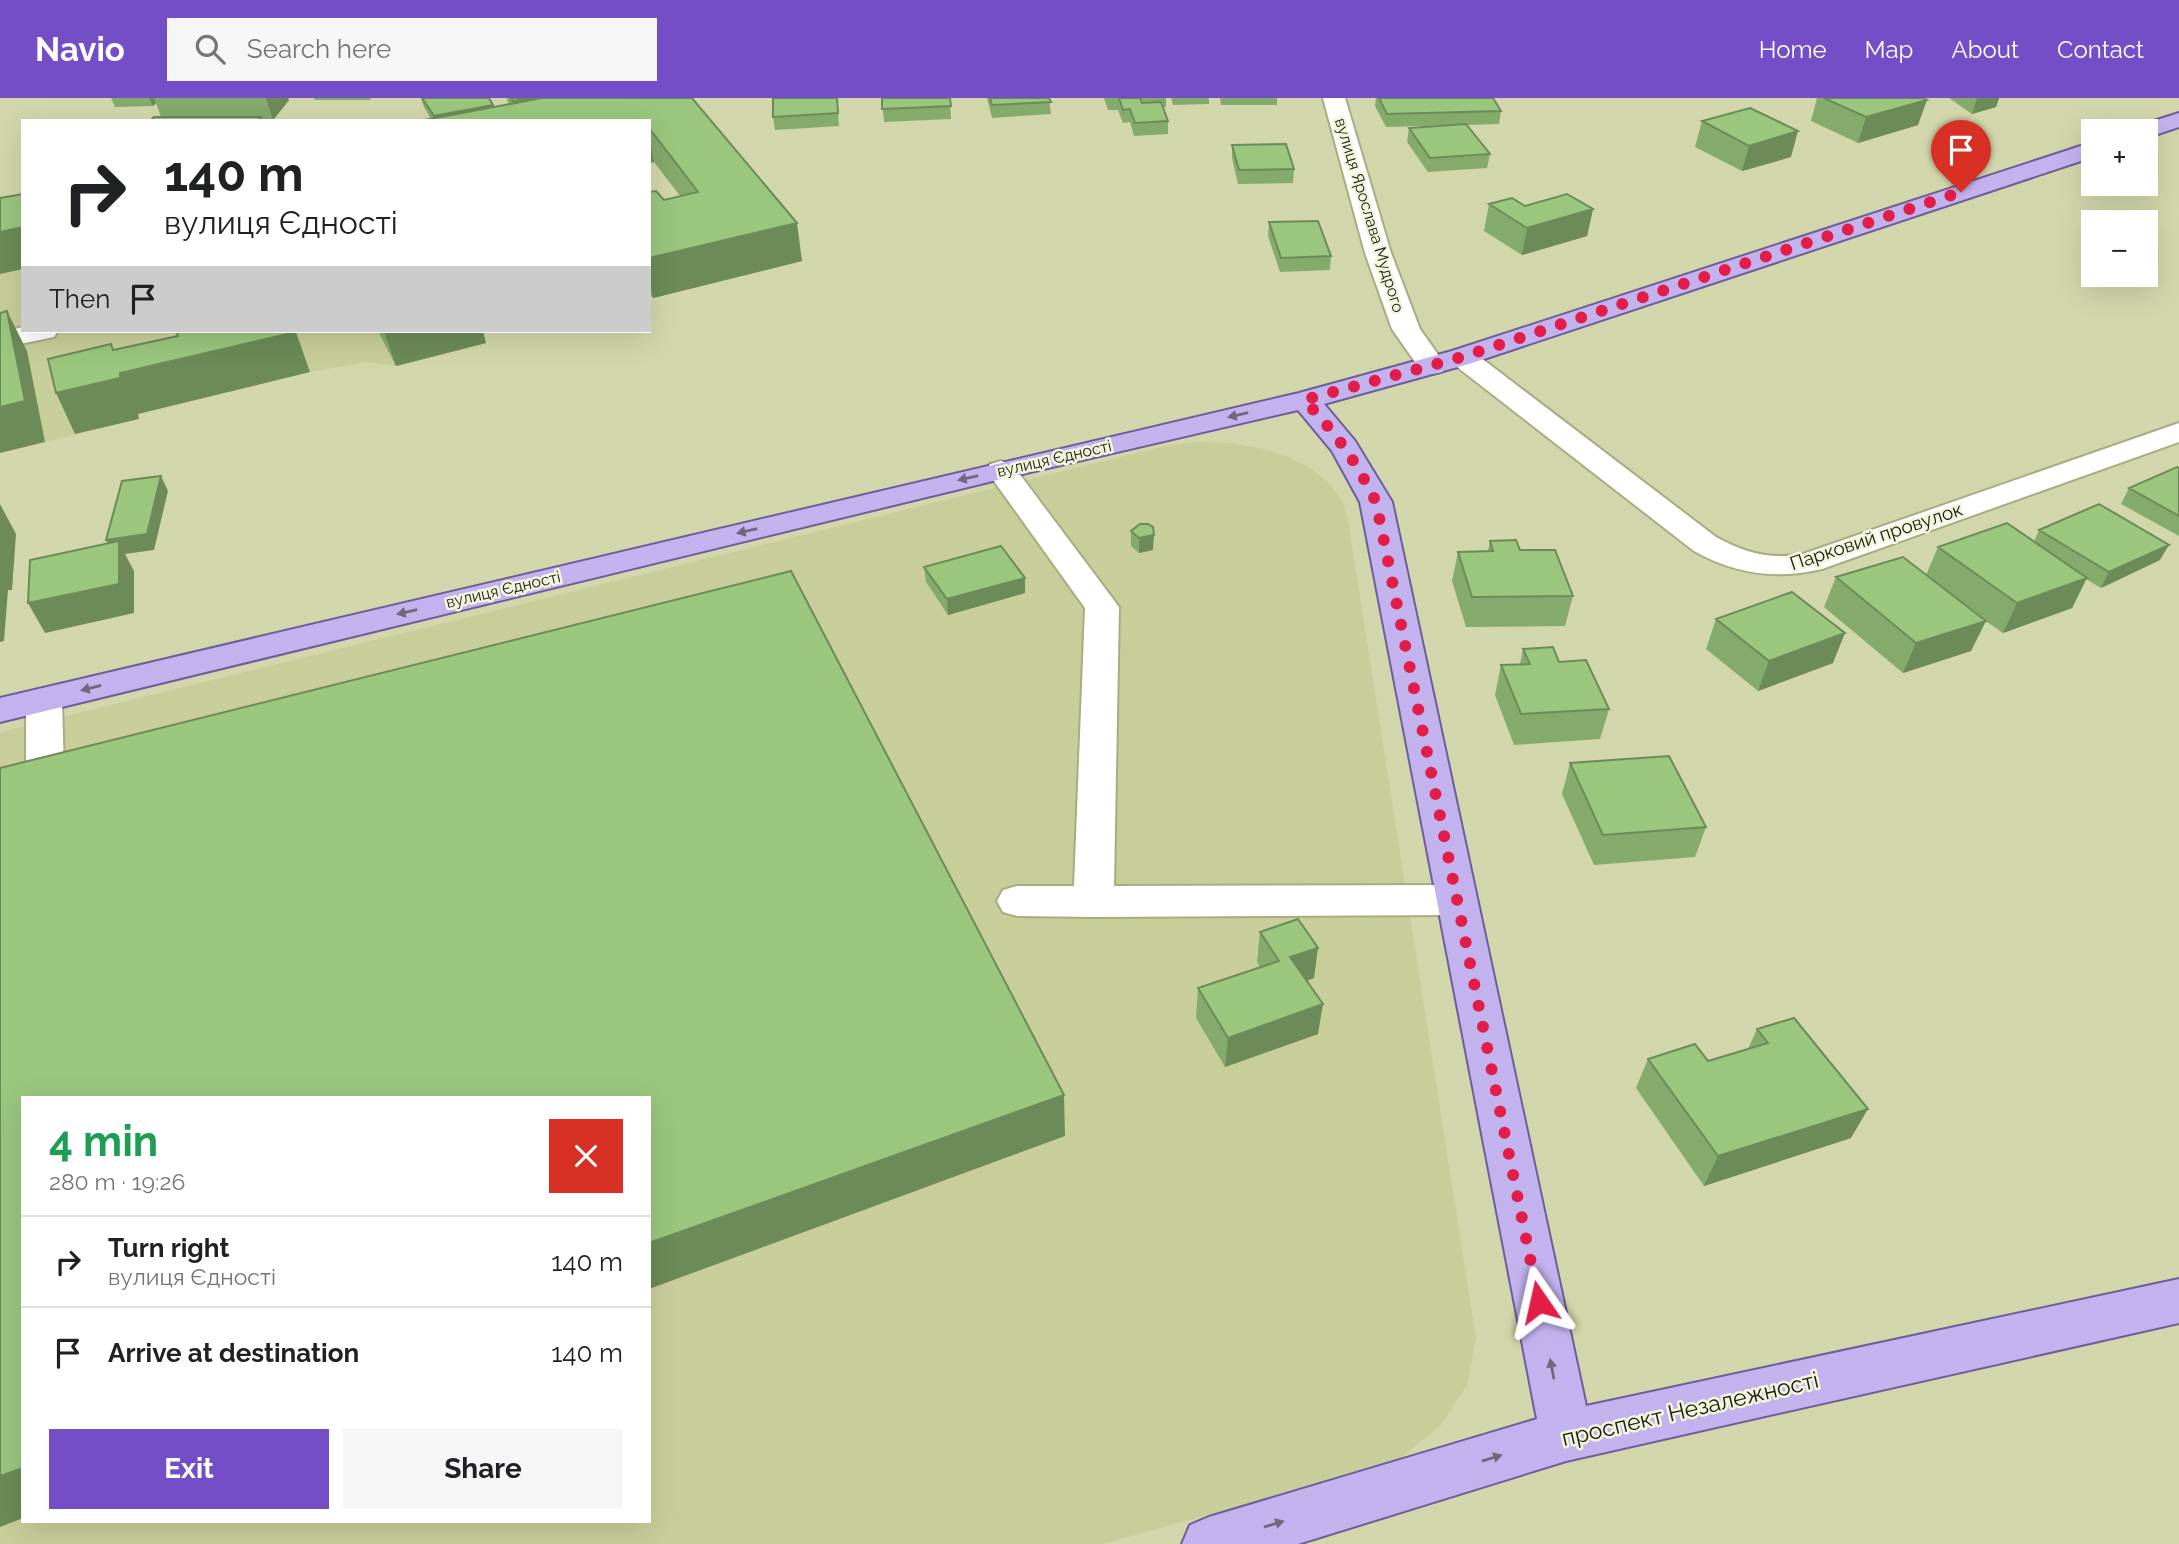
<!DOCTYPE html>
<html lang="en">
<head>
<meta charset="utf-8">
<style>
	body { margin:0; font-family:Raleway,sans-serif; background:#f6f6f6; color:#202124; height:100vh; display:flex; flex-direction:column; font-size:26px; white-space:nowrap }
	* { box-sizing:border-box; margin:0 }
	p { font-size:23px; color:#757577 }
	.icon { flex:none; width:38px; height:38px; fill:none; stroke:currentColor; stroke-width:2; stroke-linecap:round; stroke-linejoin:round }
	.map { position:relative; flex:1; overflow:hidden }
	.sheet { position:absolute; left:21px; top:998px; width:630px; height:427px; display:flex; flex-direction:column; background:#fff; border-radius:0px; box-shadow:0 7px 28px #0002 }
	.sheet>* { flex:none }
	.banner { position:absolute; left:21px; top:21px; width:630px; height:214px; border-radius:0px; box-shadow:0 7px 28px #0002; background:#fff; color:#202124; overflow:hidden }
	.controls { position:absolute; left:2081px; top:21px; display:grid; gap:14px }
	.controls a { display:grid; place-items:center; width:77px; height:77px; border-radius:0px; background:#fff; box-shadow:0 7px 28px #0002; font-size:35px }
	.pin { position:absolute; display:grid; place-items:center; width:60px; height:60px; color:#fff; margin:-72px -30px; border-radius:50% 50% 50% 0; rotate:-45deg; box-shadow:0 0 7px #0007 }
	.pin .icon { rotate:45deg }
	.me { position:absolute; width:77px; margin:-38px; rotate:349deg; stroke-linejoin:round; filter:drop-shadow(0 0 5px #0008) }
	.turn { display:flex; align-items:center; gap:24px; height:147px; padding:0 28px; font-size:32px }
	.turn .icon { width:91px; height:91px; stroke-width:2.5 }
	.turn b { display:block; font-size:49px; line-height:60px }
	.then { display:flex; align-items:center; height:66px; padding:0 28px; background:#0003; gap:14px; font-size:26px }
	.round { display:grid; place-items:center; flex:none; width:74px; height:74px; border-radius:0px; background:#f6f6f6 }
	.overview { display:flex; align-items:center; justify-content:space-between; height:119px; padding:0 28px }
	h1 { font-size:42px; font-weight:700; line-height:52px; color:#1e9e55 }
	.action { display:flex; gap:14px; margin-top:auto; padding:14px 28px }
	.action a { flex:1; height:80px; border-radius:0px; background:#734ec7; color:#fff; font-size:28px; font-weight:700; line-height:80px; text-align:center }
	.action a+a { background:#f6f6f6; color:#202124 }
	ul { padding:0; list-style:none }
	li { display:flex; align-items:center; gap:21px; height:91px; padding:0 28px; border-top:2px solid #e0e0e0 }
	li div { flex:1 }
	li b { display:block; font-size:26px }
	li em { font-style:normal }
	header { display:flex; align-items:center; gap:42px; box-sizing:border-box; height:98px; padding:0 35px; background:#734ec7; color:#fff }
	header strong { font-size:33px }
	nav { display:flex; gap:38px; margin-inline-start:auto; font-size:24px }
	.search { width:490px; height:63px; background:#f6f6f6; display:flex; align-items:center; gap:18px; box-sizing:border-box; padding:0 24px; border-radius:0px; color:#757577; font-size:26px }
	.map>svg:first-child { display:block }
	.built { fill:#c8ce9a; fill-rule:evenodd }
	.lines { fill:none; stroke-linecap:round; stroke-linejoin:round }
	.minor-casing { stroke:#a8ad81; stroke-width:4 }
	.major-casing { stroke:#6d5d98; stroke-width:4 }
	.minor { fill:#fff; fill-rule:evenodd }
	.major { fill:#c2b3ef; fill-rule:evenodd }
	.wall { fill:#84aa6c }
	.shaded-wall { fill:#6c8b58 }
	.building { fill:#9ac67d; stroke:#6c8b58; stroke-width:2 }
	.oneway { fill:#6e687d }
	.route { stroke:#e11d48; stroke-width:12; stroke-dasharray:0 21.6 }
	.labels { text-anchor:middle; stroke-width:5; stroke-linejoin:round; paint-order:stroke }
	.far-street-label { font-size:16px; fill:#1b1c0b; stroke:#f3f6df }
	.street-label { font-size:19px; fill:#1b1c0b; stroke:#f3f6df }
	.near-street-label { font-size:23px; fill:#1b1c0b; stroke:#f3f6df }
</style>
</head>
<body>
<header>
<strong>Navio</strong>
<div class="search"><svg class="icon" aria-label="search" viewBox="0 0 24 24"><circle cx="10" cy="10" r="6"/><path d="M15 15l6 6"/></svg>Search here</div>
<nav><a>Home</a><a>Map</a><a>About</a><a>Contact</a></nav>
</header>
<div class="map">
<svg width="2179" height="1446" viewBox="0 0 2179 1446">
	<rect width="100%" height="100%" fill="#d2d7ab"/>
	<path class="built" d="M23,136v97h464l-6,2 5,10 -90,23 -29,-4 -57,10 -172,42 1,5 -139,34v-214z
		M1199,344l30,1 31,5 28,9 24,12 18,15 13,18 5,18 128,818 -9,47 -26,40 -39,32 -50,18 -249,69h-1103v-812l1169,-287zM23,999h626v424h-626z"/>
	<g class="lines">
		<g class="minor-casing">
			<path id="minor" d="M1323,0h22l46,155 29,76 26,37 -4,6 -10,2 -10,-2 -30,-43 -27,-76z
				M23,229v4h35l-4,6 -54,11v-16z
				M1462,251l10,2 244,186c29,16 55,23 87,17l376,-131v19l-357,127c-46,11 -87,5 -128,-18l-242,-188 -4,-6 4,-6z
				M1001,363l11,3 107,143 -5,279 343,-1 14,4 6,11 -6,11 -14,4 -363,2 -77,-1 -14,-4 -6,-11 6,-11 14,-4h57l11,-278 -99,-138 4,-6z
				M44,590l13,4 5,8 2,72 -6,9 -13,4 -13,-4 -6,-9v-72l5,-8z"/>
		</g>
		<g class="major-casing">
			<path id="major" d="M2179,15v14l-33,11v-7h-11l3,-5z
				M2093,44v15l-621,206 -148,41 31,37 37,61 194,904 593,-127v44l-613,138 -268,83h-116l8,-19 19,-8 328,-98 -177,-917 -28,-51 -34,-41 -297,69 -1001,243v-24l1299,-305 153,-42z"/>
		</g>
		<use href="#minor" class="minor"/>
		<use href="#major" class="major"/>
	</g>
	<path class="wall" d="M111,0h177l1,2 -16,20 -123,1 11,-4 -5,-14 -3,3 -38,1z
		M314,0h57l-1,2h-56z
		M421,0h68l5,9 15,-3 -3,-6h186l110,163 -149,37 -4,-5v-101l15,8 16,-4 -26,-34 -5,1v-42l-218,-2 -7,-12z
		M837,0l2,28 -64,4 -2,-13z
		M882,0h68l1,21 -67,3z
		M987,0h62l2,16 -59,4z
		M1104,0h62v9l-3,1 5,13v13l-34,2 -4,-14 -7,1 -5,-13h-10z
		M1171,0h38v6l-36,1z
		M1220,0h57v7h-56z
		M1376,0h117l8,13 -2,13 -33,1 24,29 -3,14 -59,4 -21,-30 2,-14 49,-3 -72,2 -11,-21z
		M1817,0h106l-5,27 -60,18 -47,-22z
		M1949,0h50l-3,9 -24,7z
		M1702,23l89,36 -49,14 -47,-24z
		M1232,47l62,24 -1,14 -55,1 -6,-26z
		M1489,106l36,2 68,3 -6,27 -65,19 -38,-24z
		M1269,124l62,34 -1,14 -50,2 -12,-36z
		M378,233h109l-4,1 3,11 -90,23z
		M2179,370v68l-58,-32 8,-16z
		M2039,432l121,30 -59,28 -15,-9 -14,29 -69,25 -23,-16 -9,34 -68,22 -79,-66 12,-30 90,-2 12,-28 96,-5z
		M1131,433l22,19 -14,3 -8,-7z
		M1490,443l30,9 53,46 -8,30 -99,1 -14,-46 6,-29 30,-1z
		M924,469l101,11v15l-77,22 -22,-33z
		M1716,521l117,44 -75,28 -52,-42z
		M1523,551l36,13 50,47 -9,30 -86,6 -19,-50 6,-30 19,-1z
		M1570,665l136,64 -11,30 -101,8 -32,-71z
		M1260,834l54,46 -8,3 12,53 -93,33 -29,-49 2,-30 62,-21 -3,-5z
		M1757,931l94,109 -147,48 -68,-98 12,-29 60,2 40,-12z"/>
	<path class="shaded-wall" d="M149,0h5l2,5 -3,3z
		M266,0h22l1,2 -16,20z
		M529,0h69l-82,16 -3,-13z
		M1977,0h22l-3,9 -24,7z
		M1927,2l-9,25 -60,18 8,-26z
		M493,7l4,13 -62,3 -1,-5z
		M1798,33l-7,26 -49,14 7,-25z
		M649,39l5,25 -5,1z
		M1593,111l-6,27 -65,19 5,-27z
		M797,125l5,38 -149,37 -4,-21v-19z
		M23,129v42l-23,5v-42z
		M7,213l20,40 18,91 -45,11v-46z
		M384,233h103l-4,1 3,11 -90,23z
		M296,234l14,40 -172,42 1,5 -64,15 -19,-41 55,-49 13,29z
		M161,378l7,15 -14,59 -29,4 9,17v42l-89,20 -17,-30 86,-48 -8,-15z
		M0,406l16,30 -4,56h-4l-4,51 -4,1z
		M1154,437l-1,15 -14,3v-15z
		M2169,447l-9,15 -59,28 8,-16z
		M1025,480v15l-77,22 -1,-16z
		M2087,480l-15,30 -69,25 14,-30z
		M1986,523l-15,30 -68,22 13,-30z
		M1845,535l-12,30 -75,28 11,-30z
		M1318,850l-4,30 -28,10 4,-31z
		M1323,906l-5,30 -93,33 3,-29z
		M1064,997l1,41 -416,153v-46z
		M1868,1011l-17,29 -147,48 14,-30z
		M23,1370v50l-23,9v-51z"/>
	<path class="building" d="M422,0h67l4,7 -59,11z
		M511,0h18l-16,3z
		M542,0h150l105,125 -148,35v-66l7,-1 8,9 34,-8 -49,-64v-7h-230z
		M773,0h64l1,15 -65,4z
		M882,0h68l1,8 -69,3z
		M990,0h59l2,4 -59,3z
		M1119,0h21l2,5 19,-1 7,19 -33,2 -5,-14 -7,1z
		M1379,0h114l8,13 -114,3z
		M1824,0h99l4,2 -61,17z
		M1750,10l48,23 -49,15 -47,-25z
		M154,19h107l-3,4h-108z
		M1466,26l24,30 -60,4 -21,-30z
		M1286,46l8,25 -55,1 -7,-25z
		M23,96v33l-23,5v-34z
		M1567,96l26,15 -66,19 -38,-24 23,-6 13,8z
		M1318,123l13,35 -50,2 -12,-36z
		M7,213l18,90 -25,6v-94z
		M176,233h119l1,1 -176,41v5l-64,15 -8,-34 63,-15 2,6 65,-14z
		M2177,369l2,1v48l-50,-28z
		M161,378l-14,58 -41,6 16,-59z
		M2099,406l70,41 -60,27 -70,-42z
		M2007,425l80,55 -70,25 -79,-56z
		M1140,426h8l5,3 1,8 -15,3 -8,-7z
		M1516,442l4,10h35l18,46 -101,1 -14,-45 35,-1 -3,-10z
		M119,443v43l-91,19 2,-43z
		M1001,448l24,32 -78,21 -23,-32z
		M1903,459l83,64 -70,22 -80,-66z
		M791,473l273,524 -415,148v-146h-626v371l-23,8v-708z
		M1792,494l53,41 -76,28 -53,-42z
		M1553,549l6,15 27,-2 23,49 -88,5 -20,-49 29,-1 -7,-15z
		M1669,658l37,71 -103,8 -33,-72z
		M1298,821l20,29 -28,9 33,47 -95,34 -30,-50 81,-27 -19,-29z
		M1794,920l74,91 -150,47 -70,-97 47,-15 13,17 60,-18 -11,-14z"/>
	<defs><path id="oneway-solid" d="M-6-.8H1V-3.2L6.5 0L1 3.2V.8H-6Z" transform="scale(1.75)"/></defs>
	<g class="oneway">
		<use href="#oneway-solid" transform="translate(1238 317) rotate(167)"/>
		<use href="#oneway-solid" transform="translate(968 380) rotate(167)"/>
		<use href="#oneway-solid" transform="translate(747 433) rotate(167)"/>
		<use href="#oneway-solid" transform="translate(407 514) rotate(167)"/>
		<use href="#oneway-solid" transform="translate(91 590) rotate(166)"/>
		<use href="#oneway-solid" transform="translate(1552 1271) rotate(-101)"/>
		<use href="#oneway-solid" transform="translate(1492 1360) rotate(-17)"/>
		<use href="#oneway-solid" transform="translate(1274 1426) rotate(-17)"/>
	</g>
	<g class="lines">
		<path class="route" d="M1539,1204l-163,-800c-20,-41 -40,-69 -72,-102l158,-43 499,-165"/>
	</g>
	<g class="labels">
		<g class="far-street-label">
			<text transform="translate(1370 117) rotate(73)" y="6">вулиця Ярослава Мудрого</text>
			<text transform="translate(1054 360) rotate(-13)" y="6">вулиця Єдності</text>
			<text transform="translate(503 491) rotate(-13)" y="6">вулиця Єдності</text>
		</g>
		<g class="street-label">
			<text transform="translate(1876 438) rotate(-18)" y="7">Парковий провулок</text>
		</g>
		<g class="near-street-label">
			<text transform="translate(1690 1311) rotate(-13)" y="8">проспект Незалежності</text>
		</g>
	</g>
</svg>
<div class="controls">
<a>+</a>
<a>−</a>
</div>
<div class="pin" style="left:1961px;top:94px;background:#d93025"><svg class="icon" aria-label="arrive" viewBox="0 0 24 24"><path d="M6 21V4h12l-3 4 3 4H6"/></svg></div>
<svg class="me" style="left:1539px;top:1204px" viewBox="-20 -20 40 40"><path d="M0-17L14 15 0 8-14 15z" fill="#e11d48" stroke="#fff" stroke-width="4"/></svg>
<div class="banner">
<div class="turn"><svg class="icon" aria-label="right" viewBox="0 0 24 24"><path d="M7 20v-9h11M14 6l5 5-5 5"/></svg><div><b>140 m</b>вулиця Єдності</div></div>
<div class="then">Then<svg class="icon" aria-label="arrive" viewBox="0 0 24 24"><path d="M6 21V4h12l-3 4 3 4H6"/></svg></div>
</div>
<section class="sheet">
<div class="overview"><div><h1>4 min</h1><p>280 m · 19:26</p></div><a class="round" style="background:#d93025;color:#fff"><svg class="icon" aria-label="close" viewBox="0 0 24 24"><path d="M6 6l12 12M18 6L6 18"/></svg></a></div>
<ul>
<li><svg class="icon" aria-label="right" viewBox="0 0 24 24"><path d="M7 20v-9h11M14 6l5 5-5 5"/></svg><div><b>Turn right</b><p>вулиця Єдності</p></div><em>140 m</em></li>
<li><svg class="icon" aria-label="arrive" viewBox="0 0 24 24"><path d="M6 21V4h12l-3 4 3 4H6"/></svg><div><b>Arrive at destination</b></div><em>140 m</em></li>
</ul>
<div class="action"><a>Exit</a><a>Share</a></div>
</section>
</div>
</body>
</html>
